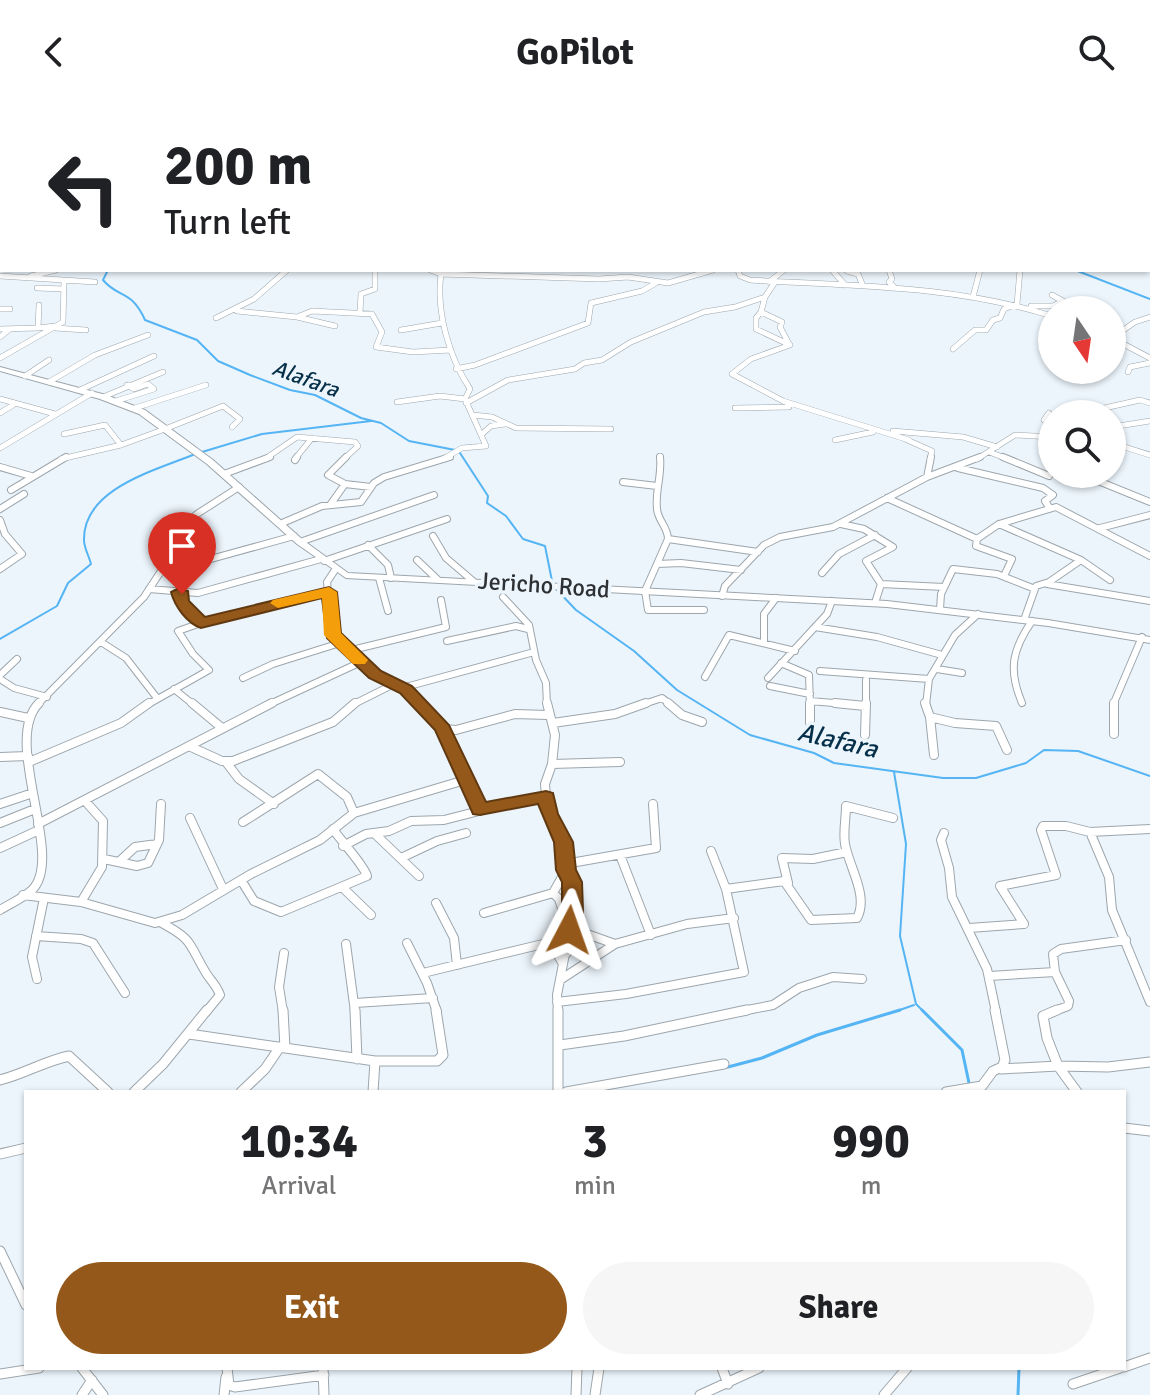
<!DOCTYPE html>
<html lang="en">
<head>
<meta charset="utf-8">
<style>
	body { margin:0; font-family:Signika,sans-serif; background:#f6f6f6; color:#202124; height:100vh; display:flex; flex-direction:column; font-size:30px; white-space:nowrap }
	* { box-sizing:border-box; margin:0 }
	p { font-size:26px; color:#757577 }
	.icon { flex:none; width:44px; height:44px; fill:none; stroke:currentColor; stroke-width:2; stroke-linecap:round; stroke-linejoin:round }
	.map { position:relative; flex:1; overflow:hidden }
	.drawer { position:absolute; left:24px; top:986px; width:1102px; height:280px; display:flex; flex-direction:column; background:#fff; border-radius:0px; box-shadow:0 2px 6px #0004 }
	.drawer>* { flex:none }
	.guide { position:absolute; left:0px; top:0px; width:1150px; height:168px; box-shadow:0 2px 6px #0004; background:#fff; color:#202124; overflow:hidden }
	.needle { width:52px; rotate:167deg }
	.controls { position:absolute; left:1038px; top:192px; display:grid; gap:16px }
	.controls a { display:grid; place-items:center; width:88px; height:88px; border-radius:50%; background:#fff; box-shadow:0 2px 6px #0004; font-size:40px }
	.pin { position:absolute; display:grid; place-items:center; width:68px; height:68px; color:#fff; margin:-82px -34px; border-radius:50% 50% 50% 0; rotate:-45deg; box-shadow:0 0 8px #0007 }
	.pin .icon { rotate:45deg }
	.me { position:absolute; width:88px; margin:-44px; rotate:4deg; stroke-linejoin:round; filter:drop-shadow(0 0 6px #0008) }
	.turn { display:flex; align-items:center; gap:28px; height:168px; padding:0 32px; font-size:36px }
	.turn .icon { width:104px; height:104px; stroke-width:2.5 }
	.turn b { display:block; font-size:56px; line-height:68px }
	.eta { display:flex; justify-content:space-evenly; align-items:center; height:136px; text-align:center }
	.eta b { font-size:48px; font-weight:700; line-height:56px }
	.action { display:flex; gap:16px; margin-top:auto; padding:16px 32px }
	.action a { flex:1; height:92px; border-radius:48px; background:#94581a; color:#fff; font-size:32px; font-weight:700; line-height:92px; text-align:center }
	.action a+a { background:#f6f6f6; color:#202124 }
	header { display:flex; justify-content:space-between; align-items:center; height:104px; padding:0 32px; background:#fff; font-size:36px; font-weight:700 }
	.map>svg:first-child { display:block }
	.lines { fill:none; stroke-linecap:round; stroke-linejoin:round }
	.stream-far1 { stroke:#55b4f3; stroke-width:2 }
	.stream { stroke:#55b4f3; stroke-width:3 }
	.street-far4-casing { stroke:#9da6ac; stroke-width:5 }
	.street-far3-casing { stroke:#9da6ac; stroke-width:6 }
	.street-far2-casing { stroke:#9da6ac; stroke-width:8 }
	.street-far1-casing { stroke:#9da6ac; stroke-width:10 }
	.street-casing { stroke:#9da6ac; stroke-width:11 }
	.secondary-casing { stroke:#9da6ac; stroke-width:2 }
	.street-far4 { stroke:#fff; stroke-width:4 }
	.street-far3 { stroke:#fff; stroke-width:5 }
	.street-far2 { stroke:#fff; stroke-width:6 }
	.street-far1 { stroke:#fff; stroke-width:8 }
	.street { stroke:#fff; stroke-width:9 }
	.secondary { fill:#fff; fill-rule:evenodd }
	.route { fill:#94581a; stroke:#603911; stroke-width:2 }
	.slow { fill:#f59e0b }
	.labels { text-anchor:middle; stroke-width:7; stroke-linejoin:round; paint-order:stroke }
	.far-water-label { font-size:22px; font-style:italic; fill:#063049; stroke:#ecf5fc }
	.street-label { font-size:24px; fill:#2e3134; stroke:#ecf5fc }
	.water-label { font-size:26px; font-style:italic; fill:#063049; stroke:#ecf5fc }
</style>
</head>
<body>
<header><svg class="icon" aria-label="back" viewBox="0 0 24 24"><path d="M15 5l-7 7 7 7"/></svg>GoPilot<svg class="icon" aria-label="search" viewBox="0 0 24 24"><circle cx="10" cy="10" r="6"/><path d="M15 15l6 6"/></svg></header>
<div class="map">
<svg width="1150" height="1291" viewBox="0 0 1150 1291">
	<rect width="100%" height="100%" fill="#ecf5fc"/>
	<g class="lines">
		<path class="stream-far1" d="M713,0l5,2
			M108,166l-5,10c16,19 28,9 42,40l52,20 21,21 32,14 40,15 25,5 46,23 20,5 28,18 46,9
			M1075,166l75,29
			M202,348l60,-18 109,-13
			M460,349l28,43 -1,7 19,13 17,23 22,7 7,35
			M557,486l19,20 58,41 43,39 73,45 64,18 20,10 109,15h33l50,-15 18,-13 34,1 72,25
			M0,535l57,-33 11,-23 23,-19c-2,-8 -7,-16 -7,-24 -1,-52 73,-70 111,-86
			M894,668l12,72 -6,92 16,68 8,8
			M894,908l20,-7"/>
		<path class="stream" d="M922,906l40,40 7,33
			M728,963l34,-9 55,-23 83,-25
			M1018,1291l1,-27"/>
		<g class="street-far4-casing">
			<path id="street-far4" d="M46,0l12,2
				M551,0l25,2
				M1105,0l3,2
				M762,1l11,-1
				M1137,1h13
				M19,2l5,-2
				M176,2l4,-2
				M410,2l3,-2
				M636,2l3,-2
				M1031,2l7,-2"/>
		</g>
		<g class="street-far3-casing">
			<path id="street-far3" d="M430,166l11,4c-5,38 8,83 29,115l-5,10 21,47 -24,2 -19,11
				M738,166l2,6 10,4c102,6 203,5 302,36
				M832,166l13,15
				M889,166l3,9 -3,3 5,5
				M847,167l11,3 5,12
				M441,170l158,5 29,-2 40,6 45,-13
				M0,172l95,6
				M31,172l25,-6
				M769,178l15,-12
				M37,184l27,1
				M765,193l-4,15 21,10 -2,5 9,17
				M973,193l7,-27
				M39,201l-1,23 17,-2
				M1031,202h22l10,-5 -11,-6
				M0,205h10
				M237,207l60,6 15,-6 60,3 10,18 -6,15 37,5 38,-2
				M360,208l1,-18 14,-5v-19
				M761,208l-5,6v11l34,16 -39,14 -19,15 51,27 126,39
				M297,213l38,9
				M1150,213l-15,5 -23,16 38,20
				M216,214l38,-19 33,-29
				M55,224l31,2
				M0,225l38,-1
				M401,226l41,-7
				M0,233l10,-8
				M953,245l22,-19h11l7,-10 7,-2 4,-9 13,-5 3,-34
				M0,254l63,-36 1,-41
				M456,265l19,-4 113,-42 3,-20 51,-12 14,-8
				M1128,268l2,-5 20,-4
				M25,272l24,-16
				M49,278l46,-27 53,-20
				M80,286l74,-34
				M103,293l60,-25
				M0,295l55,15
				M116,297l38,-12 -6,-5 -14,5 -7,-4
				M397,298l43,-6 25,3
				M466,299l42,-23 67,-11 9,-6 18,-3 29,-18 73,-30 31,-5 30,-10 10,-15
				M135,304l71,-23
				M735,304l54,-1
				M0,309l13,-8
				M1078,310l62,-14 10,3
				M473,311l19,2 24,11 95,1
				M1044,316l5,-7
				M1112,323l38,-6
				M165,325l58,-23 17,13 -8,8
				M893,327l70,6 34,10
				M64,330l41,-9 16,20
				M482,330l9,-8 14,-2
				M905,335l27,12 -2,8
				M835,336l38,-8
				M1112,339l38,12
				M0,344l92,-55
				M989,348l19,7
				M660,352v3
				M61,355l60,-14 44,-16
				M265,355l32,-22 58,5 3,4 -14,13
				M295,355l17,-21
				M977,355l38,-24 37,2
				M1050,355l-6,-5 8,-13"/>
		</g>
		<g class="street-far2-casing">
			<path id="street-far2" d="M346,353l-18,18 17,9 26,3
				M660,353c2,19 -5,33 -3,52 1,12 11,18 11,30l90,13
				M1003,353l46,19
				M1048,353l4,4
				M295,356l2,-3
				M0,363l31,9
				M958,364l85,20 10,7 -8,6 4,6
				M224,370l46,-17
				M1081,370l69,28
				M927,373l4,-20
				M623,378l34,4
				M11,386l55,-33
				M887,394l90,41 22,-15 57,-17 94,49
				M330,401l15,-21
				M0,405l24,-15
				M0,416l5,14 17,20 -22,15
				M280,420l42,-18 39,-4 13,-19 10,-6 66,-20
				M841,420l23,5 29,18 -27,14 15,23 -6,19
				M999,420l82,36
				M1100,424l50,-13
				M433,432l13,22 27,23
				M668,435l-23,52 3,19h56
				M977,435l-1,7 36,13 -8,17
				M300,438l134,-47
				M368,441l20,20 3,13
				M417,456l20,19
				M324,457l123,-42
				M657,460l24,-1 60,7
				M335,466l-8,12c2,15 0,37 6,51 9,25 68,52 88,72
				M160,469l134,-37
				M822,469l17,-19 36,-19
				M379,474l9,33
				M881,480l63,3
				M1047,480l103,17
				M149,485l49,4 123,-34
				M179,488l3,11 19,20 128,-31
				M722,492l3,-10 39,-41 16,-8 53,-10 94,-50 53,-20
				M503,493l26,28 7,35 10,23 1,22
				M940,505l1,-15 12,-25 44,5 38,15
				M1024,516l12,-34 13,-4 32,-22 29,20
				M815,523l62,10 65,18
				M447,537l69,-15 12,3
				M101,538l25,16 31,40
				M764,538v-28l12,-16
				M348,547l98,-24 -5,-27
				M781,559l28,12 1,30
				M937,565l25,4
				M820,567l109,8
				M0,571l17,-16
				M705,573l24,-42 66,16
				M243,574l30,-14 67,-21
				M768,574l59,-64 5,-13
				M0,575l14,9 33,9
				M770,582l40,8
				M402,584l132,-36
				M174,585l20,16
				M810,597l47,4
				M1022,599c-14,-33 -10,-53 10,-82
				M37,601l107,-108 21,-32 14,-35 18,-16 42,-27
				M147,601l62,-35 -16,-16 -15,-23 23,-8
				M268,601l93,-43
				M352,601l42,-21
				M641,601l21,-7 9,7
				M866,601v-25
				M926,601l3,-26 26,-44 23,-21
				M1113,601l29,-68"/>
		</g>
		<g class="street-far1-casing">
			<path id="street-far1" d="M192,599l30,25
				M419,599l25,26 12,1 59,-16 33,1
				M547,599l8,32 -3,29 -7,20 2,25 13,23 6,38 6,12 1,30 -16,83 1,17
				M668,599l14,12 20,7
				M810,599v20
				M835,599l30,3
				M925,599l5,14 4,38
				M1114,599v31
				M0,608l28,6
				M930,613l25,6 41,3 11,24
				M553,619l62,-9 31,-11
				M443,624l37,81 66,-12
				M865,631l1,-32
				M191,643l31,14h11l100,-39 22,-19
				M0,653l28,-1
				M29,658l92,-39 28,-20
				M226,658l13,17 35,25
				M552,660l68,-2
				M0,700l33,-11
				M190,714l33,71
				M243,718l75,-48 29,23 7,16
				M0,719l35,-14
				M38,720l234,-121
				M1090,728l19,45 3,33 38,92
				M944,729l-3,7 8,28 3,29 35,72 9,43
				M375,730l44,42
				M343,742l23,-12 23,-3 22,-10 33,-1 39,-10
				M0,744l39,-18
				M620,751l31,80
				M401,754l36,-17 29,-8
				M104,755l33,7 11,-3 11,-23 2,-36
				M121,756l14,-13 22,-3
				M565,760l91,-16 -3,-44
				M241,776l13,21 27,11 86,-36c-3,-11 -26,-35 -34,-47
				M788,779l-6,-25 31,1 34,-7
				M342,783l29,28
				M726,785l58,-8 27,39 46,-2c12,-22 -8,-51 -12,-74 -2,-12 1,-26 1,-38l47,12
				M553,789l6,6 10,31
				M553,789l13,-23
				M23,791l58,7 74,21 27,-8 69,-41 69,-34 34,-27 111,-33
				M81,798l21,-35 1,-46 -17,-19
				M436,799l18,35 3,27
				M0,806c10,-6 23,-12 32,-20 34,-33 -31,-149 7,-187
				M484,809l69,-20
				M160,818c34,18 28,21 46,51 5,8 11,13 14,22l-14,17
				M969,824l55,-4 -24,-38 56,-11 -15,-45 2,-4h23l24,6 60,-3
				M36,832l45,3 12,4 32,50
				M407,839l20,40 10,29
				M346,840l9,68
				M566,850l18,-21 31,11
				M423,869l120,-29 9,1 11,19
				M989,872l66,-4
				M37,875l-5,-22 12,-59
				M560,876l55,-36 72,-20 47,-6
				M557,898l69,-8 118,-22 -18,-83 -15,-38
				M355,899l78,-5
				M283,908l-4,-25 5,-34
				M737,908l36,-7 26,-17 34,-11 29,2
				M1052,908l16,-6 1,-5 -14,-29 -2,-18 8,-5 65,-9"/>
		</g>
		<g class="street-casing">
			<path id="street" d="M283,906l2,38
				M355,906l2,49
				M558,906v82
				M1057,906l-14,6 4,22 11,28 50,1 42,-5
				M189,930l186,27h62l6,-6 -7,-45
				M560,941l64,-9 123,-26
				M1001,965l57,-3 19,26
				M0,976c24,-6 45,-19 69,-24l39,36
				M134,988l29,-28 44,-54
				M241,988l24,-23 15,-22
				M373,988l2,-31
				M566,988l158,-28
				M946,988l36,-6 11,-15 9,-4 3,-7 -10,-50
				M1124,1024l26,3
				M0,1050l26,-6
				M0,1147l26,54
				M1124,1263l26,-9
				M82,1264l21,27
				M227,1264l2,17 6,2 89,-12
				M323,1264l1,27
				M722,1264l6,16
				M0,1270l39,-6
				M1073,1280l47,-16
				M82,1291l10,-15
				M224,1291l2,-18
				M576,1291l1,-27
				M595,1291l4,-27
				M700,1291l59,-27
				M884,1291l23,-27"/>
		</g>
		<g class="secondary-casing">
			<path id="secondary" d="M98,0h14l6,2h-14z
				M1148,20h2v4h-2z
				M0,263l106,28 39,15 68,50 90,80 45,33 539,28 161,19 102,17v6l-102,-17 -161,-19 -541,-29 -49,-34 -90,-80 -68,-50 -39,-15 -100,-28z"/>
		</g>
		<use href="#street-far4" class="street-far4"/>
		<use href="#street-far3" class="street-far3"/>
		<use href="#street-far2" class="street-far2"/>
		<use href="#street-far1" class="street-far1"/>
		<use href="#street" class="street"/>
		<use href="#secondary" class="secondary"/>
	</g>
	<path class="route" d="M329,483l8,5 4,41 40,38 31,15 37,39 37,77 60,-11 7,2 5,21 15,28 3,28 6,12 1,30 -6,23h-15l-3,-5 3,-18v-30l-6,-12 -2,-28 -16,-38 -58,11 -7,-1 -38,-84 -35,-37 -31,-15 -42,-40 -5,-40 -121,30c-14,-5 -26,-21 -30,-36l8,-4 9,3 1,10 16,16z"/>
	<path class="slow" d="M329,483l8,5 4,41 27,27 -3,4h-12l-29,-29 -2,-37 -44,10 -8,-5 3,-3z"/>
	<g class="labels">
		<g class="far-water-label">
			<text transform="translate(306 274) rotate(20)" y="8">Alafara</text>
		</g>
		<g class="street-label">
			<text transform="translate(544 481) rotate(4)" y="8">Jericho Road</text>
		</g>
		<g class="water-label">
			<text transform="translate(838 636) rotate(13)" y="9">Alafara</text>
		</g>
	</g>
</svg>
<div class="controls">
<a><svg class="needle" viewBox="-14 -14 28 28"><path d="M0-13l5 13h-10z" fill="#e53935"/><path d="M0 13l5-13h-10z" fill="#757577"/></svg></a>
<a><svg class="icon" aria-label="search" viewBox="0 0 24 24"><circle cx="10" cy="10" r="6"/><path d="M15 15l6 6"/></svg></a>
</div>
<div class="pin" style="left:182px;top:490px;background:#d93025"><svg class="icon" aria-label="arrive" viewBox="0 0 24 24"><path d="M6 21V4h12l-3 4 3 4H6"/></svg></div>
<svg class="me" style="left:569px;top:826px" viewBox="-20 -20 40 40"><path d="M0-17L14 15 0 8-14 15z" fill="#94581a" stroke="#fff" stroke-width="4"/></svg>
<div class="guide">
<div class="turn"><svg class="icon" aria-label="left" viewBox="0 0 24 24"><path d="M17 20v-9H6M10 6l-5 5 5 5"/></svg><div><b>200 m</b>Turn left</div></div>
</div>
<section class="drawer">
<div class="eta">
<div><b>10:34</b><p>Arrival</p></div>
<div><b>3</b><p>min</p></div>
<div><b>990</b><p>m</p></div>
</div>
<div class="action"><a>Exit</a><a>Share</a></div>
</section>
</div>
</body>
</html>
